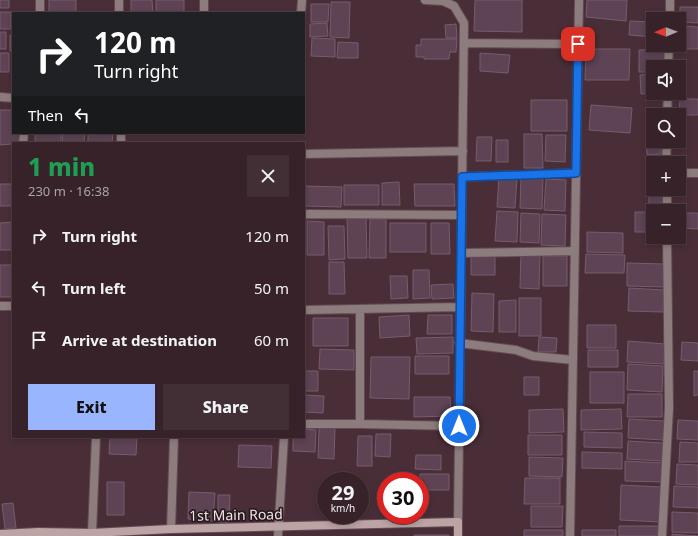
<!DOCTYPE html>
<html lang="en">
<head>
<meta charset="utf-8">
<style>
	body { margin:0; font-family:"Noto Sans",sans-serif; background:#422f35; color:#f1f3f6; height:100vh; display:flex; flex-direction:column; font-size:15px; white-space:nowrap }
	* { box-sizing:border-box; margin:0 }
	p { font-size:13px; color:#aaa4a8 }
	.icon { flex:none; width:22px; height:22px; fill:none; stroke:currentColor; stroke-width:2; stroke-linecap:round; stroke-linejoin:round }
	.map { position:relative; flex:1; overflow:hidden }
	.sheet { position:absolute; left:12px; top:142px; width:293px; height:296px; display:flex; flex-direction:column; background:#372229; border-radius:0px; box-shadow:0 2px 6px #0003,0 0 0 1px #513f46 }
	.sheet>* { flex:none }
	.top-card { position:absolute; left:12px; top:12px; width:293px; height:122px; border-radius:0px; box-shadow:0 2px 6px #0003,0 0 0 1px #513f46; background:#202124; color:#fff; overflow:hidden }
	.needle { width:26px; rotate:269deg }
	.buttons { position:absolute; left:646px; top:12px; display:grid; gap:8px }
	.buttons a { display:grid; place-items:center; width:40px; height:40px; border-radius:0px; background:#372229; box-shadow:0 2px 6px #0003,0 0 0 1px #513f46; font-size:20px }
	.speed { position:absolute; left:317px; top:472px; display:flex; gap:8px; font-size:20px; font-weight:700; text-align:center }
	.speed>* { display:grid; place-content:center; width:52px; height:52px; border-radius:50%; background:#372229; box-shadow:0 2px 6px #0003,0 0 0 1px #513f46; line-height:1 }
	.speed small { font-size:10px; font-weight:400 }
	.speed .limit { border:6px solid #d22; background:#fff; color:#111 }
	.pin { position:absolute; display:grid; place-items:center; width:34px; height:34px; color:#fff; margin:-17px; border-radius:8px; box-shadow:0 2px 6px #0006 }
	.me { position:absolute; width:44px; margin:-22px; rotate:0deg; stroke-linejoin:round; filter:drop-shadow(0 0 3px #0008) }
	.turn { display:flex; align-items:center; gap:14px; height:84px; padding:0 16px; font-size:18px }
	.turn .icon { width:52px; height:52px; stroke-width:2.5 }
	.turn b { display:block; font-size:28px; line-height:34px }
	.then { display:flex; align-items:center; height:38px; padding:0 16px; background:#0003; gap:8px; font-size:15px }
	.round { display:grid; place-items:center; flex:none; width:42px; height:42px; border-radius:0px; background:#422f35 }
	.headline { display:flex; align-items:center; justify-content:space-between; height:68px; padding:0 16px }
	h1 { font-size:24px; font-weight:800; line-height:30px; color:#1e9e55 }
	.button { display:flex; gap:8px; margin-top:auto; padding:8px 16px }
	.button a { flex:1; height:46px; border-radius:0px; background:#99b5fd; color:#111; font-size:16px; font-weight:800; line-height:46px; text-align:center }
	.button a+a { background:#422f35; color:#f1f3f6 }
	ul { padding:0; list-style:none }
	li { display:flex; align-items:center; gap:12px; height:52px; padding:0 16px }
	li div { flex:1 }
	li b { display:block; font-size:15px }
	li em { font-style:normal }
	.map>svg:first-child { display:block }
	.building { fill:#5d4354; stroke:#765c6c }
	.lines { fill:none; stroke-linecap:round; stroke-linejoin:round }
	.street-casing { stroke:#644b53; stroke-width:10 }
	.secondary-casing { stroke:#644b53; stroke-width:10 }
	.street { stroke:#8c7c7d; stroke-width:8 }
	.secondary { stroke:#bca3a4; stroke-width:8 }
	.route-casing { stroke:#114b97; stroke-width:10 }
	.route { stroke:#1a73e8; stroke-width:7 }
	.labels { text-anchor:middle; stroke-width:3.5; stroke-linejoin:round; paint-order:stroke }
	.street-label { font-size:14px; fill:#f4e2e7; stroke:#271a1e }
</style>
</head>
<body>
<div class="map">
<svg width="698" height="536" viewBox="0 0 698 536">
	<rect width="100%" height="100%" fill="#492e37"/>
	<path class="building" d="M0,0h9v8h-9z
		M49,0h27v13h-27z
		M131,0h21l1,13h-22z
		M156,0h28v13h-28z
		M475,0h47v32l-48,-1z
		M587,0h40l-1,21 -40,-4z
		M331,2h19l-1,36 -19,-1z
		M311,4h18l-1,18h-17z
		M680,7h18v16l-18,-1z
		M0,12h11v17h-11z
		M630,21l23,1v15l-24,-2z
		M327,23l1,13 -18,1v-13z
		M456,24l1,14h-11l-1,-13z
		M686,26l12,1v22h-13z
		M0,32h6v17h-6z
		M10,35h3v16h-3z
		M312,38l23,1v18l-24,-1z
		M421,39h36l-1,13h-6l-1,7h-25v-2h-8v-12h5z
		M338,42l20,1v15h-21z
		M586,49h44l-1,31h-44z
		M667,49v18h-14v5h-14v-22z
		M0,53h9v19h-9z
		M480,53l30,2 -2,18 -28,-2z
		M653,74v19h8l-20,1 -1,-19z
		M680,99h18v16h-19z
		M531,100h36v31h-36z
		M591,105l41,3 -2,25 -41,-3z
		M0,110h13v23h8l1,10 -22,2z
		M653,126v15h8v13l-14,1 -1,-28z
		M35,133h26v10h-26z
		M63,133h22l-1,10h-22z
		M88,133h25l-1,10h-24z
		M524,134h18l1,34h-19z
		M546,135h20l-1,27 -20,-1z
		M477,137h15l-1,24h-15z
		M496,140h12v22h-12z
		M499,177l18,1 -2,30 -18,-1z
		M521,177l22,1 -1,31 -22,-1z
		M546,179l20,1 -1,31 -21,-1z
		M649,181h4v8h12v22h-16z
		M399,182l1,23h-18v-22z
		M0,184h13v22h-13z
		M414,184h40l1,22h-40z
		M344,185h35v20h-35z
		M305,186l37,1 -1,20 -37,-1z
		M497,211l21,1 -1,30 -22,-1z
		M635,212h18v20h-18z
		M521,213l19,1 -1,29 -19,-1z
		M681,213h17v16l-18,-1z
		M542,214l24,1 -1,31 -24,-1z
		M347,217h19l1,41h-19z
		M370,219h16v39h-17z
		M307,221l17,1v33h-17z
		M13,222v28h-13v-27z
		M390,223h36v29h-36z
		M431,223h18l1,31h-19z
		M328,226h16l1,33 -16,1z
		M587,232l36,1v20l-36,-1z
		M521,252l19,1 -1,36 -19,-1z
		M471,254h24v21h-24z
		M586,254l39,1 -1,18h-39z
		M543,256h24v30h-24z
		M329,262h15l1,32h-16z
		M627,263l37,1v23l-37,-1z
		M0,265h13v32h-13z
		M413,270h16l1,28 -17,1z
		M390,276h17l1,22 -17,1z
		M453,284l1,14 -22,1 -1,-14z
		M629,288l35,2 -1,22 -35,-1z
		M472,293l22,1 -1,38 -22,-1z
		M519,298h22v38h-22z
		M516,300v32h-17v-31z
		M409,315l1,21 -30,2 -1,-21z
		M428,315h24v19h-25z
		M313,318h35v28h-35z
		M587,325h29v23h-29z
		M453,337v16l-36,1 -1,-16z
		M539,337l18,1 -1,14h-18z
		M628,341l37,3 -1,20 -37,-2z
		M682,342l16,1v18l-17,-1z
		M320,349l34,1v20l-35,-1z
		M588,350h30v17h-30z
		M415,356h34v18h-34z
		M371,357h39l-1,42 -39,-1z
		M628,364l35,2 -1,26 -35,-2z
		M304,371h14v20h-14z
		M694,371h4v24l-4,1z
		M590,372h34v31h-34z
		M524,377h15v18h-15z
		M628,394h34v23h-35z
		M304,395l20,1 -1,17 -19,-1z
		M414,397h36l1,19 -37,1z
		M563,409l1,23 -35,1v-23z
		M621,409l1,20 -41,1v-20z
		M629,419l35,2 -1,19 -35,-2z
		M678,420l20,1v19l-21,-1z
		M319,428h16l-1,31 -16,-1z
		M304,429l12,1 -1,22 -22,-1v-14h11z
		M584,432l38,1v15l-38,-1z
		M376,434h15l-1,23 -15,-1z
		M528,435h34v20h-34z
		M358,436h14v30h-15z
		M110,437h27l-1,18 -27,-1z
		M628,441l35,2 -1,18 -35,-2z
		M680,442l18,1v19h-19z
		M239,445l33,1 -1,22 -33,-1z
		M582,452l40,1v16l-40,-1z
		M416,455h25v15l-26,-1z
		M529,457l34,1 -1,19 -33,-1z
		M625,461l38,2 -1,19 -37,-1z
		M677,464l21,1v20l-22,-1z
		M420,474h29v16h-29z
		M525,478h35v26h-36z
		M107,482h17v33h-17z
		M621,485l40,2 -1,35 -40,-2z
		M674,486l24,1v21l-25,-1z
		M189,492l26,1 -2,28 -25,-2z
		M218,495h12l-1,27h-11z
		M13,503l3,25 -11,1 -3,-25z
		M531,506h32l-1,21h-31z
		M672,512l26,1v20l-26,-1z
		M619,526h41v10h-41z
		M524,530h39v6h-39z
		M582,530h34v6h-34z
		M672,534l26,2h-26z
		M414,535h35v1h-35z"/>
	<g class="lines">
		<g class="street-casing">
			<path id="street" d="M119,0v13
				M425,0l18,1 11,5 10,17 -6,499
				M40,13v-13
				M204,13v-13
				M301,13l1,-13
				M670,19v-19
				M464,43l114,1
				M668,67l1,-22
				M0,97l13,1
				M667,115l1,-22
				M121,133v10
				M23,143l1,-10
				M304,154l159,-3
				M666,163l1,-22
				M679,173h19
				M462,177l114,-4
				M667,189v22
				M304,215l3,-1 155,1
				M461,253l114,-2
				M0,306h13
				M360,309v115l99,2
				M304,310l156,-3
				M459,343l57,7 17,6 40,4
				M304,424h56
				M171,529l3,-92
				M92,533l4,-96
				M278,536l6,-99
				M570,536l9,-536
				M662,536l7,-128 -2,-171"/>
		</g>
		<g class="secondary-casing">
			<path id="secondary" d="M0,534l38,-2 54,1 79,-4 287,-7v14"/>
		</g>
		<use href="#street" class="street"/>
		<use href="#secondary" class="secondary"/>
	</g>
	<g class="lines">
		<g class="route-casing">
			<path id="route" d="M459,426l3,-249 114,-4 2,-129"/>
		</g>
		<use href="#route" class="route"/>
	</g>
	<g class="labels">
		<g class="street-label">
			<text transform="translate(236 515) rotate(-1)" y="5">1st Main Road</text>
		</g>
	</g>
</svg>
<div class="buttons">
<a><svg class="needle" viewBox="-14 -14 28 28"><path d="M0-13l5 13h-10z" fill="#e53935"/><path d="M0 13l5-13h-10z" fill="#aaa4a8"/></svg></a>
<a><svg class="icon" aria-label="sound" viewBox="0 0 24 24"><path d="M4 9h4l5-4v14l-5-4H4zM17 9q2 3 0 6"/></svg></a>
<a><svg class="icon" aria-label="search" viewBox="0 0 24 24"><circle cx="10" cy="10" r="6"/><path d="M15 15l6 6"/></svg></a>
<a>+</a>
<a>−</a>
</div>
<div class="speed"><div>29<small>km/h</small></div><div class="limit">30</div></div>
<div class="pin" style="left:578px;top:44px;background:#d93025"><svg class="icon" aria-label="arrive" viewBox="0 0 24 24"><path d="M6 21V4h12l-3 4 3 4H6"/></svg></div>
<svg class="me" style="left:459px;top:426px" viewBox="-20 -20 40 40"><circle r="17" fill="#1a73e8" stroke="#fff" stroke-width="3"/><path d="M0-11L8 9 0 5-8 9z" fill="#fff"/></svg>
<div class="top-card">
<div class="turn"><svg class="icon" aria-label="right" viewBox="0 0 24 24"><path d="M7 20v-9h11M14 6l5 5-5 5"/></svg><div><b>120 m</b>Turn right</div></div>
<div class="then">Then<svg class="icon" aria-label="left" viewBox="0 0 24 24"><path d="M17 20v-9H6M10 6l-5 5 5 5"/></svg></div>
</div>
<section class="sheet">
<div class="headline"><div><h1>1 min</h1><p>230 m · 16:38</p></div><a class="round"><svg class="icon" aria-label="close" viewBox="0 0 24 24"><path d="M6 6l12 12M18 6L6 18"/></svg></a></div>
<ul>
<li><svg class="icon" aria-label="right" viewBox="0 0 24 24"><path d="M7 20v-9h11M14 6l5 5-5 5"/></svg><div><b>Turn right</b></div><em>120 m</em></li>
<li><svg class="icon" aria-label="left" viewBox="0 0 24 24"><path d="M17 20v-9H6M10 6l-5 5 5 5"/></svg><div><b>Turn left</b></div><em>50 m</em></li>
<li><svg class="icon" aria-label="arrive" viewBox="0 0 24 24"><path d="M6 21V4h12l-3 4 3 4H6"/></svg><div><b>Arrive at destination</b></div><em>60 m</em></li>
</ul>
<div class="button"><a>Exit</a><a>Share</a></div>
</section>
</div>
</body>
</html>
